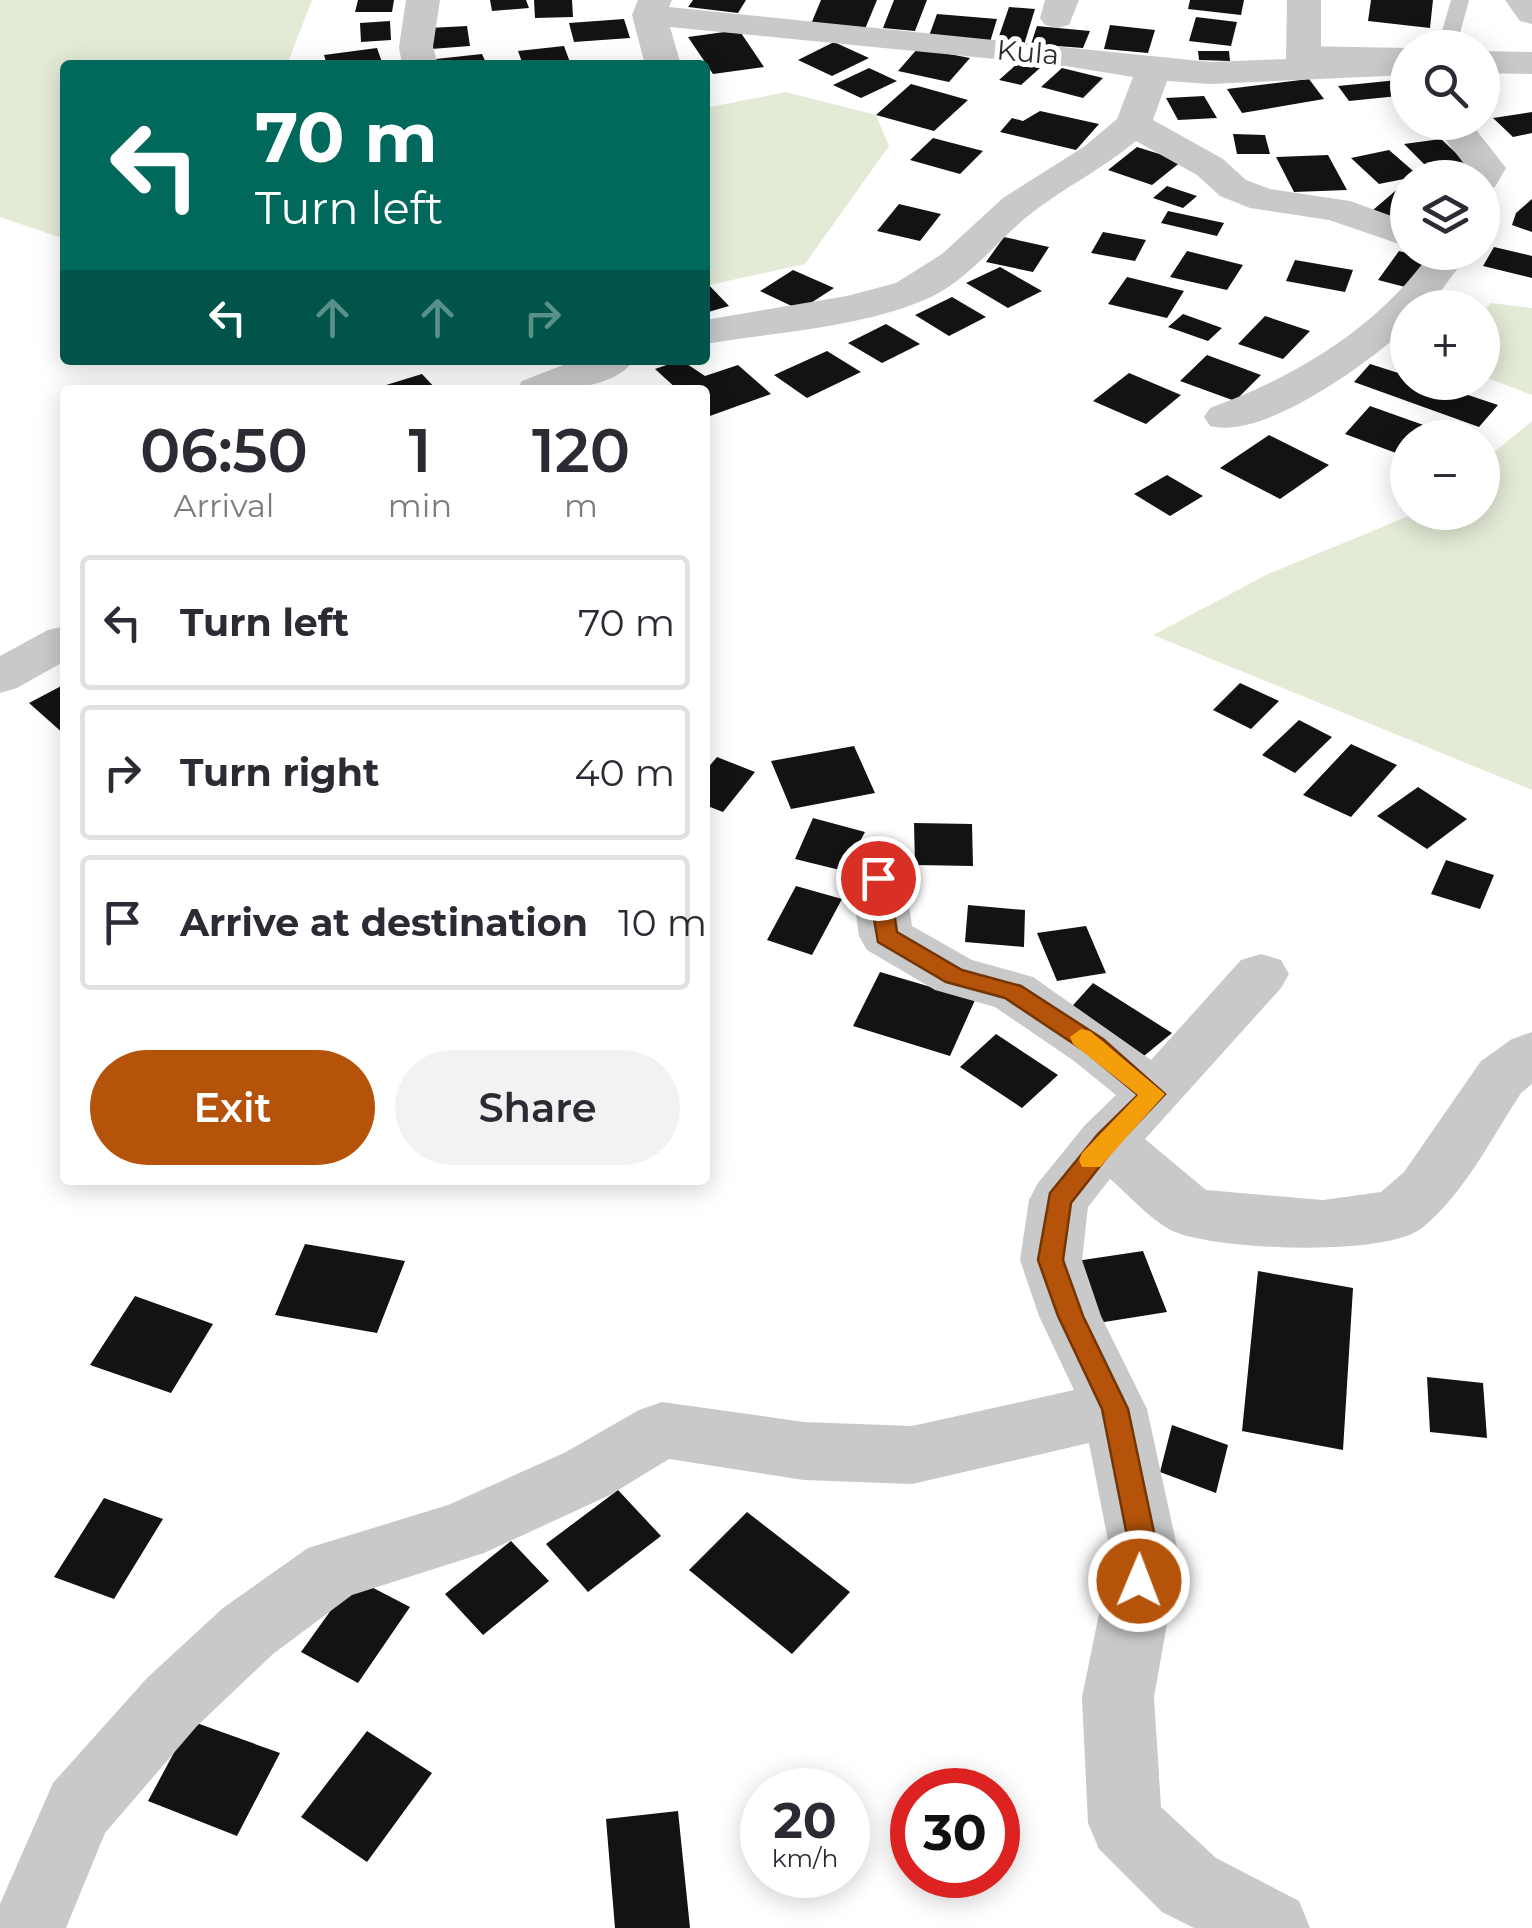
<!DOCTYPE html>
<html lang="en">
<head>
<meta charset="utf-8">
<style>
	body { margin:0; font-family:Montserrat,sans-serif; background:#f2f2f3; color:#2b2b33; height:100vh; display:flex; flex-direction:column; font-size:38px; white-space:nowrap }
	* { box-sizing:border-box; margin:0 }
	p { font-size:32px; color:#7c7c81 }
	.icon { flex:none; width:55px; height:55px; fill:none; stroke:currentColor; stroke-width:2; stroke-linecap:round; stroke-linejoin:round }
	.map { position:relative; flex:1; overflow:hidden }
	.drawer { position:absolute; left:60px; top:385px; width:650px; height:800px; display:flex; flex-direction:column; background:#fff; border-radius:10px; box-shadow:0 5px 25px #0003 }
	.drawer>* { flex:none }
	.banner { position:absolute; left:60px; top:60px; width:650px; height:305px; border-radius:10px; box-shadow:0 5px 25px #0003; background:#00695c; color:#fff; overflow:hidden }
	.buttons { position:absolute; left:1390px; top:30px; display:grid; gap:20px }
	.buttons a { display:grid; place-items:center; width:110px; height:110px; border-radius:50%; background:#fff; box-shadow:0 5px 25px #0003; font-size:50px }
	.speed { position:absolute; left:740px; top:1768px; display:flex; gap:20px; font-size:50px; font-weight:700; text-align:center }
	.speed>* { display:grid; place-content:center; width:130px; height:130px; border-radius:50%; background:#fff; box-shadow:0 5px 25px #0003; line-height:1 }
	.speed small { font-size:25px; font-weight:400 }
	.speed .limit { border:15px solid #d22; background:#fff; color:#111 }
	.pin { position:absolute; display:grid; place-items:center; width:85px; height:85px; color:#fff; margin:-42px; border:5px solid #fff; border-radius:50%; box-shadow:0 2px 10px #0007 }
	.me { position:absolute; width:110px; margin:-55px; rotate:1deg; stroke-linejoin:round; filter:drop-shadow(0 0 8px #0008) }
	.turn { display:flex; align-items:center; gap:35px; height:210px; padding:0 30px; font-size:45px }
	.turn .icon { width:130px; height:130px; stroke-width:2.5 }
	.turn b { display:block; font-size:70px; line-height:85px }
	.lanes { display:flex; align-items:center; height:95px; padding:0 30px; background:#0003; justify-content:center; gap:50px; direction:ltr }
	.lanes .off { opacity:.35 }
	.eta { display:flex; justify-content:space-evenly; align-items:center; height:170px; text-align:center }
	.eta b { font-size:60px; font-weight:600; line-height:70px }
	.cta { display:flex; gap:20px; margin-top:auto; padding:20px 30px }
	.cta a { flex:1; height:115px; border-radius:60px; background:#b45309; color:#fff; font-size:40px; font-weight:600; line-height:115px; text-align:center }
	.cta a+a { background:#f2f2f3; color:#2b2b33 }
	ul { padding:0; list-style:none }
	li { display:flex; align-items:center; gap:30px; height:135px; margin:0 20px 15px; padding:0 10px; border:5px solid #e1e1e2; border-radius:10px }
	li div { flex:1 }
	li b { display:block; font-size:38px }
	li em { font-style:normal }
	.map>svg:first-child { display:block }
	.green { fill:#e3ebd7 }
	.building { fill:#131313 }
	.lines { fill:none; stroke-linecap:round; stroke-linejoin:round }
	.lane { fill:#c9c9c9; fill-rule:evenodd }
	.street { fill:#c9c9c9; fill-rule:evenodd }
	.route { fill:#b45309; stroke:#753606; stroke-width:2.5 }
	.slow { fill:#f59e0b }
	.labels { text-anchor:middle; stroke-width:10; stroke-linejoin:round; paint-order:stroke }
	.far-street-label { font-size:28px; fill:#2c2c2c; stroke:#fff }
</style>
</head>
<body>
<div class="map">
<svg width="1532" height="1928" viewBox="0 0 1532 1928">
	<rect width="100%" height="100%" fill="#fff"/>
	<path class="green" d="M0,0h312l-25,65h-222v174l-65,-22z
		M786,92l90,23 13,31 -84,118 -100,22v-178z
		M1491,303l41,5v87l-49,-19v-63z
		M1532,421v369l-379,-155 115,-61 148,-61 66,-1 1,-51z"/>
	<path class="building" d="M358,0h36l-2,12h-37z
		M490,0h36l3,8 -37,3z
		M534,0h38l1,17 -38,1z
		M693,0h53l-8,13 -50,-6z
		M821,0h56l-12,29 -54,-5z
		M894,0h33l-12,31 -32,-3z
		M1190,0h54l-3,15 -53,-6z
		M1371,0h62l-3,28 -62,-7z
		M1009,7l26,2 -12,39 -27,-3z
		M937,14l60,5 -7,23 -61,-6z
		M1196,17l41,5 -6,24 -42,-5z
		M624,19l6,19 -56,4 -5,-19z
		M390,21l1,19 -30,2 -1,-19z
		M1110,25l45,5 -7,23 -44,-4z
		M467,26l3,20 -39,3 -2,-21z
		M1037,26l53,5 -7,17 -52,-4z
		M739,30l25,37 -51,7 -25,-37z
		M834,42l35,16 -37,18 -34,-16z
		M564,46l7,19h-48l-5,-14z
		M377,48l6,17h-56l-3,-10z
		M918,48l52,10 -21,24 -51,-11z
		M1198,51h31l1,10 -31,-1z
		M482,54l5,11h-49l-2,-6z
		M1018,63l22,5 -19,17 -22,-5z
		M869,68l28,13 -36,17 -28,-13z
		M1062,68l41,10 -20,20 -42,-11z
		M1309,79l15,20 -82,14 -15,-24z
		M1408,79v16l-59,6 -11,-15z
		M911,84l57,16 -34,31 -58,-16z
		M1204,96l13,22 -39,2 -12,-22z
		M1040,111l59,13 -23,26 -76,-18 12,-14 11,3z
		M1532,112v21l-19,4 -20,-19z
		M1233,134l32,1 5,19h-33z
		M933,138l50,13 -23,23 -50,-14z
		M1441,139l28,26 -37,7 -28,-28z
		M1137,147l45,14 -30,24 -44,-15z
		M1389,150l30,26 -40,8 -28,-26z
		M1328,155l19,35 -53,2 -18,-35z
		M1408,180v42l-35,-12z
		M1167,186l30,10 -14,12 -30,-10z
		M1532,199v33l-20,-7 4,-12z
		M899,204l42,10 -21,27 -43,-10z
		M1168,211l56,12 -7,13 -56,-13z
		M1103,232l43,8 -11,21 -44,-8z
		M1004,237l45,10 -16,25 -47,-10z
		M1494,247l38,9v22l-49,-12z
		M1187,251l56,14 -16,25 -57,-13z
		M1399,251l31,8 -21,29 -31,-8z
		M1295,260l58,10 -8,22 -59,-11z
		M1000,267l42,24 -34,17 -42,-25z
		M793,270l41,18 -34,22 -40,-19z
		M1127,277l57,14 -17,27 -59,-14z
		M705,281l24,25 -24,7z
		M952,297l34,20 -37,19 -34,-21z
		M1183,314l39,14 -14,13 -40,-14z
		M1265,316l45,15 -27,28 -45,-15z
		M886,324l34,20 -38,19 -34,-20z
		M827,351l34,21 -54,26 -33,-23z
		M1207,355l54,20 -26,26 -55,-20z
		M681,360l24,16 33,-11 33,29 -64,23 -2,-27h-27l-23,-21z
		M1370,364l38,12v6h21l69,23 -19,22 -125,-45z
		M1129,373l52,22 -35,29 -53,-23z
		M422,374l15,16h-64v-1z
		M1370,406l59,21 -10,11h-11l-4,18 -59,-22z
		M1269,435l60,30 -49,34 -60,-31z
		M1167,475l36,21 -33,20 -36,-22z
		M1240,683l39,18 -28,28 -38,-19z
		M65,684v51l-36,-32z
		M1299,720l33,17 -37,36 -33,-18z
		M1351,744l46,21 -46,52 -48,-22z
		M854,746l21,47 -84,16 -20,-48z
		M717,757l38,15 -32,40 -18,-7v-34z
		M1418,787l49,32 -40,30 -50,-33z
		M813,818l52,14 -21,39 -49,-12z
		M914,823l58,1 1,42 -58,-1z
		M1446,860l48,15 -14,34 -49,-15z
		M796,886l46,13 -30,56 -45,-15z
		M968,905l57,5 -1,37 -59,-5z
		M1086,926l20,47 -49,8 -20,-48z
		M880,972l95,28 -25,56 -97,-30z
		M1093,983l79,50 -33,27 -73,-47z
		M996,1034l62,41 -36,33 -62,-41z
		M305,1244l100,17 -28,72 -102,-18z
		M1143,1251l24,61 -69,11 -22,-62z
		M1258,1271l95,17 -10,162 -101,-19z
		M135,1296l78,28 -42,69 -81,-28z
		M1427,1377l56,6 4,55 -57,-6z
		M1172,1425l56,20 -12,48 -56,-21z
		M618,1490l43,46 -73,56 -42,-48z
		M104,1498l59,21 -49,80 -60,-22z
		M747,1512l103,80 -58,62 -103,-84z
		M511,1541l38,40 -66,54 -38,-41z
		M354,1578l56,29 -52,76 -57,-31z
		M191,1721l89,32 -43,83 -89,-35z
		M367,1731l65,42 -65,89 -66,-45z
		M678,1811l12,117h-75l-9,-109z"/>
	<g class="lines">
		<path class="lane" d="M1451,0h18l-11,41 -6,7h-22l10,-10z
			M1301,46l107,2v12l-114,-4 -3,-4z"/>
		<path class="street" d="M406,0h34l-7,47 5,18h-36l-3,-18z
			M638,0h34l-3,7 541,55 76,-3 1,-59h34v57l87,-4v22l-198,9 -43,-3 -14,39 70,39 23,21 24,9 80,12 58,21v25l-79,-27 -79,-12 -30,-12 -23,-21 -61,-34c-33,28 -73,47 -107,74 -34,28 -64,69 -107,86 -66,27 -146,31 -217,43v-24l142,-24 49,-13 46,-29 61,-56 82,-52 32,-27 16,-42 -68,-11 -395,-39 11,38h-36l-13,-50z
			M1045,0h34l-10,25 -12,3 -12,-3 -5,-7z
			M1505,0h27v24l-12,-3z
			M1482,51l50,1v22l-50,-1z
			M1432,122h38l36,46 -11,19 -13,3v-12h-18l4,-9z
			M1431,252h39l-42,56h-20v19c-40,36 -144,113 -198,99l-6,-9 6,-9c85,-31 168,-80 221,-156z
			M576,360h58c-22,32 -84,30 -118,30l6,-9z
			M65,626v35l-48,27 -17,5v-37l48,-26z
			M878,859l19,6 8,13 7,48 60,34 61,17 118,83 90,-100 20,-6 20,6 8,14 -8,14 -136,151 61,51 117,10 58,-8 23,-20 77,-111 31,-22 20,-7v52l-11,9c-29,44 -56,100 -99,135 -36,29 -204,22 -247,4 -23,-10 -46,-37 -65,-53l-22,28 -6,53 19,56 46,93 32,147 -25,141 7,110 55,51 83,43 11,27h-116l-32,-16 -63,-63 -11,-26 -6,-126 29,-141 -22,-113 -177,41 -108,-4 -135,-21 -59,36 -126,58 -132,42 -79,59 -76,72 -92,107 -39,95h-66v-24l53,-121 94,-105 76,-70 85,-60 140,-43 116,-52 75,-43 23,-8 142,20 108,4 162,-36 -35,-74 -19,-56 9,-60 9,-17 47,-58 31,-30 -42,-34 -79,-54 -60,-17 -68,-40 -8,-14 -8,-58 8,-13z"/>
	</g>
	<path class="route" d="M878,870l11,8 8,54 65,38 59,16 82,53 62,55 -50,53 -44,56 -8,57 20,56 45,93 31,147 -10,34 -10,4 -10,-4 -4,-9 6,-25 -29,-147 -44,-93 -20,-56 12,-67 48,-59 40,-39 -52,-43 -81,-54 -59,-16 -68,-40 -11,-64z"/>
	<path class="slow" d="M1081,1029l9,2 75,63 -65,73h-18l-3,-7 3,-7 56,-58 -65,-51 -3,-7z"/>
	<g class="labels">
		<g class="far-street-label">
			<text transform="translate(1028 52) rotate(5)" y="10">Kula</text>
		</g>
	</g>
</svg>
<div class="buttons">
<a><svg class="icon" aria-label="search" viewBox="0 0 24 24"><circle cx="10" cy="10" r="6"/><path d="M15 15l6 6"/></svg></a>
<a><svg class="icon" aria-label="layers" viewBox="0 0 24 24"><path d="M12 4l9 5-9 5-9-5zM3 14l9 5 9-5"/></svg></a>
<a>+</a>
<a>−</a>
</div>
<div class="speed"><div>20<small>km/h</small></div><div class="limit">30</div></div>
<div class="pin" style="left:878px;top:878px;background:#d93025"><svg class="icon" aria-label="arrive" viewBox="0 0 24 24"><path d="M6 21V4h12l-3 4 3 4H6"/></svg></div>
<svg class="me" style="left:1139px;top:1581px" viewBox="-20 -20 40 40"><circle r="17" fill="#b45309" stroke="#fff" stroke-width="3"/><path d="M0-11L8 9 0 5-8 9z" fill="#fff"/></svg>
<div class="banner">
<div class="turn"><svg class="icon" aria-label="left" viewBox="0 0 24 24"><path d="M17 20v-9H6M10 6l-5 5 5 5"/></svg><div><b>70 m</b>Turn left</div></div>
<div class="lanes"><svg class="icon" aria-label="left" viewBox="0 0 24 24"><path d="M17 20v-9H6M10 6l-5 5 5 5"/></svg><svg class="icon off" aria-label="ahead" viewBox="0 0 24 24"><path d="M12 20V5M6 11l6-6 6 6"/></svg><svg class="icon off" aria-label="ahead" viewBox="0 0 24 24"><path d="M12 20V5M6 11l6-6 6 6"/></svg><svg class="icon off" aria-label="right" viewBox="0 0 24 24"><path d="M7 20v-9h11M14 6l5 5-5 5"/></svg></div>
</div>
<section class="drawer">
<div class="eta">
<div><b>06:50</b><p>Arrival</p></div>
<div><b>1</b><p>min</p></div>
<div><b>120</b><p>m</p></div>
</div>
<ul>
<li><svg class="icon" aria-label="left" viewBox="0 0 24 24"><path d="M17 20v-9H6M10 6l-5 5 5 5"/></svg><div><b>Turn left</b></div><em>70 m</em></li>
<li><svg class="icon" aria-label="right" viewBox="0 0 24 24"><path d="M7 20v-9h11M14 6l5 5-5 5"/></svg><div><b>Turn right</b></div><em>40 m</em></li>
<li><svg class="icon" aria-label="arrive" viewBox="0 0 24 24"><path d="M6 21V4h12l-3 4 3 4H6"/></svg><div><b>Arrive at destination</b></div><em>10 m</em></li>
</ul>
<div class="cta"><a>Exit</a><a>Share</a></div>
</section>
</div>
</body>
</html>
